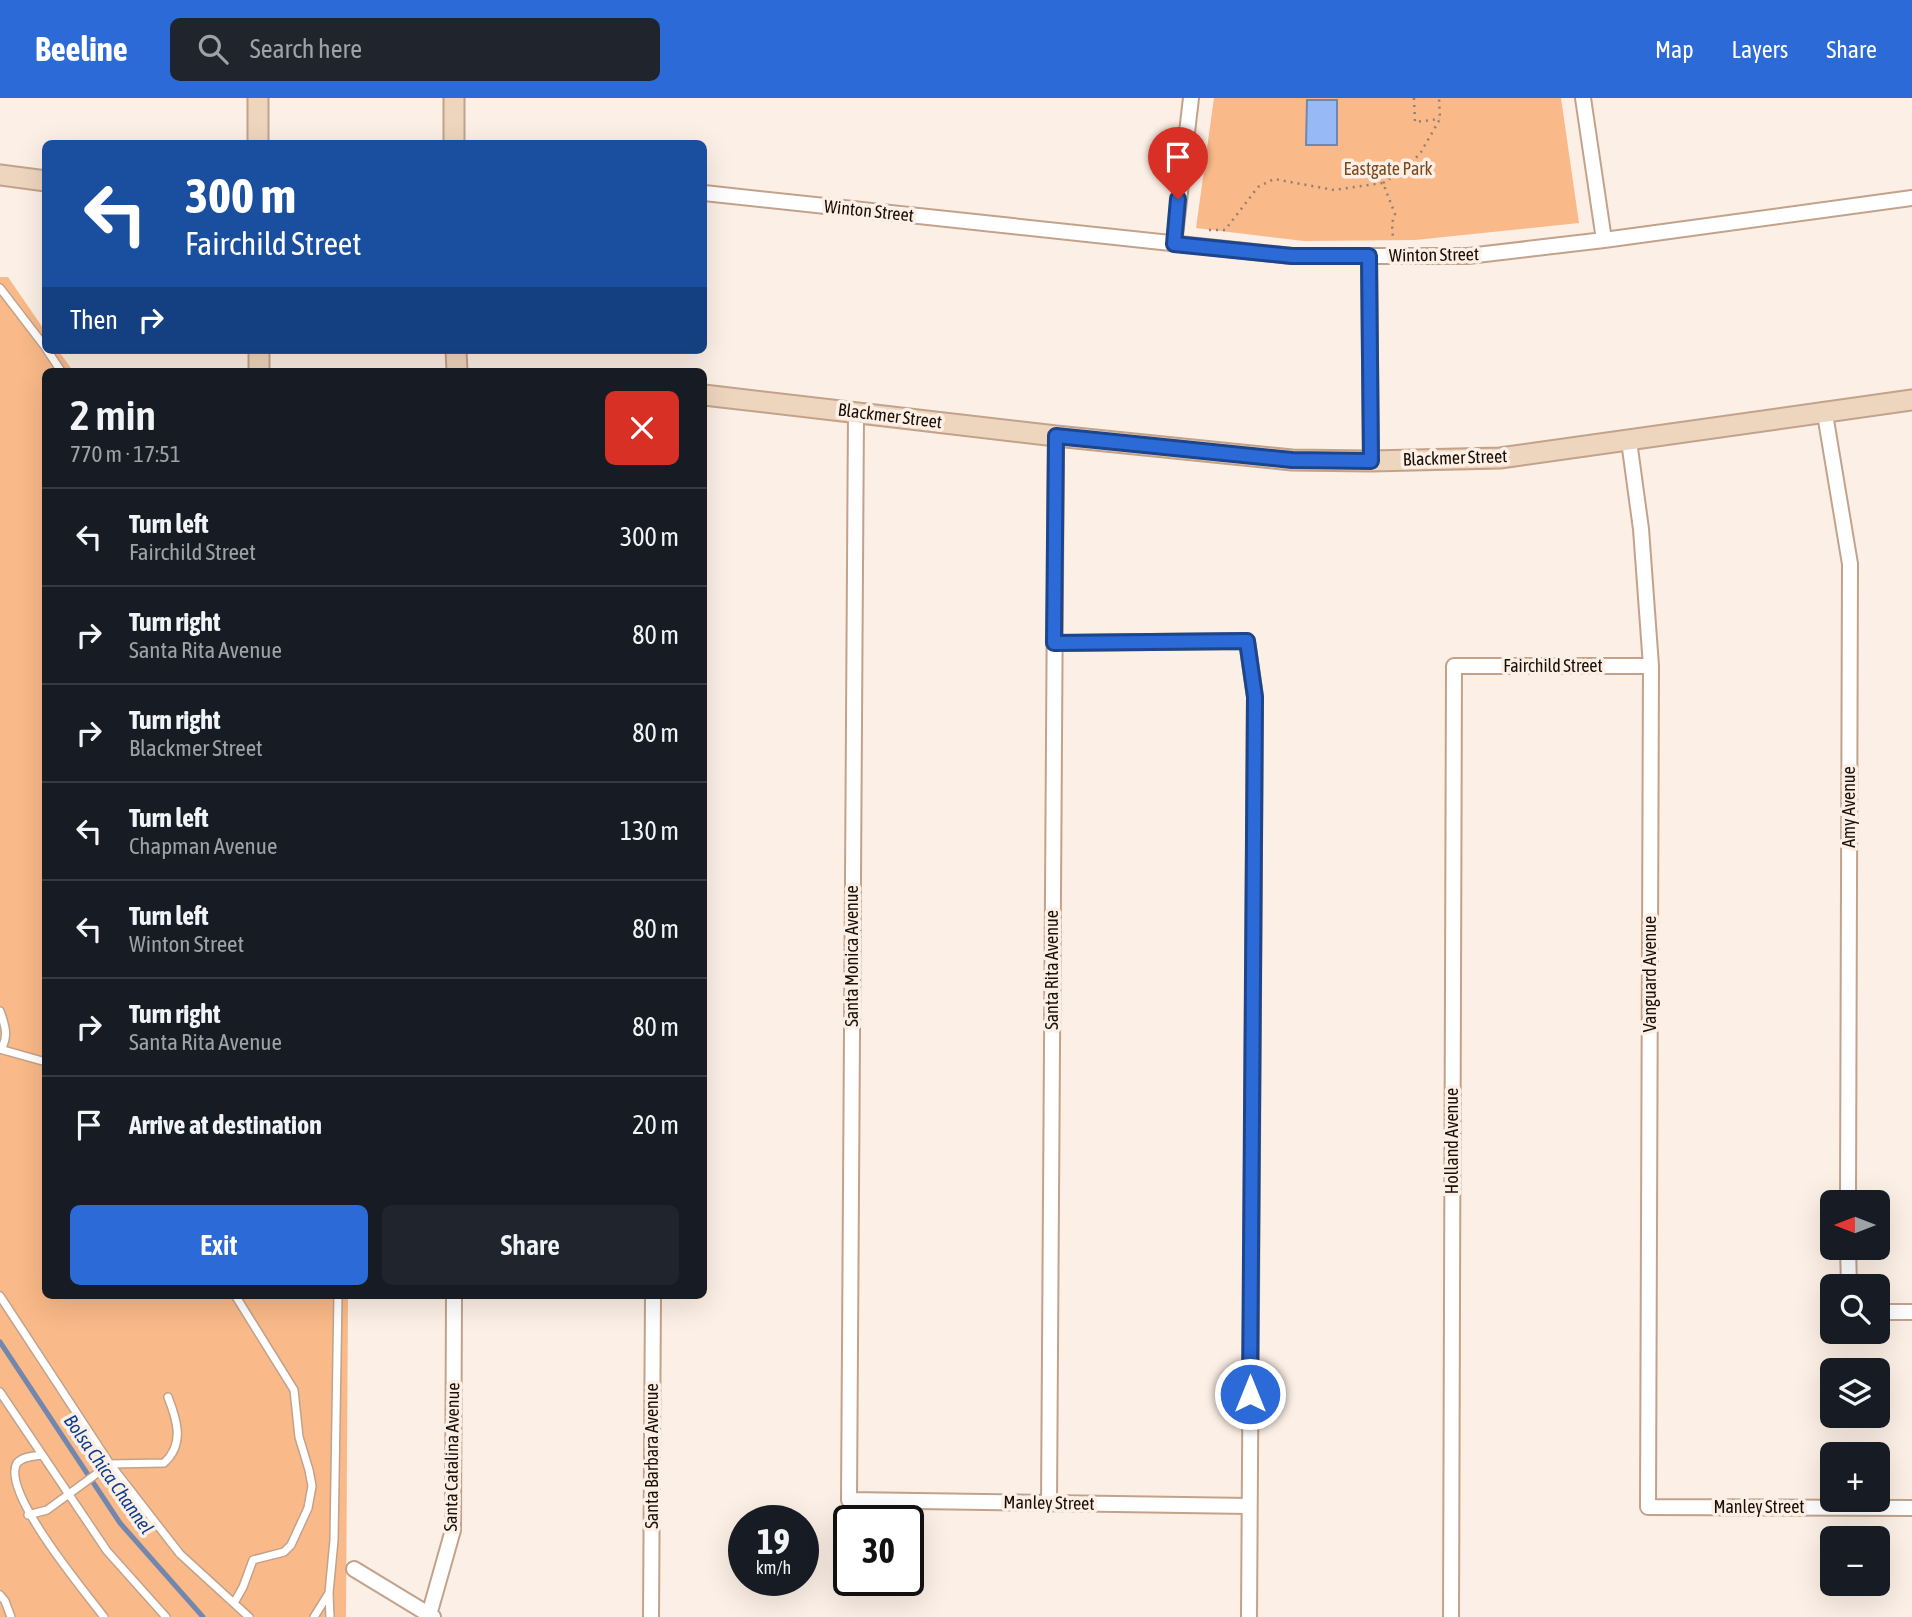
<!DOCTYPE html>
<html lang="en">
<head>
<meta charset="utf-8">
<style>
	body { margin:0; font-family:"Asap Condensed",sans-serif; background:#20242c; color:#f1f3f6; height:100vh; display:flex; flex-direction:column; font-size:26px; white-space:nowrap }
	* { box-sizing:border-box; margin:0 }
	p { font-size:23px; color:#9ea1a6 }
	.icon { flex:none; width:38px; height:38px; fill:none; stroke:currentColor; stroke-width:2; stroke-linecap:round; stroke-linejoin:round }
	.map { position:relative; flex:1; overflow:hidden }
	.details { position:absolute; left:42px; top:270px; width:665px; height:931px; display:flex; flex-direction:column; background:#171b24; border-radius:10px; box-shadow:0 7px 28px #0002 }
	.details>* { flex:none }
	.guide { position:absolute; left:42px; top:42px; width:665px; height:214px; border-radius:10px; box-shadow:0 7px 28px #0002; background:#1a4fa0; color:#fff; overflow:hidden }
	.needle { width:46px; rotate:270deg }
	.buttons { position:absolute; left:1820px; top:1092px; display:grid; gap:14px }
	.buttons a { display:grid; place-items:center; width:70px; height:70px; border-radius:10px; background:#171b24; box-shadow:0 7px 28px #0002; font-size:35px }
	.speed { position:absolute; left:728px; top:1407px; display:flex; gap:14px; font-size:35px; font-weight:700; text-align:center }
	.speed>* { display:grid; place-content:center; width:91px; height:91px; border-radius:50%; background:#171b24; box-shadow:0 7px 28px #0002; line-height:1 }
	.speed small { font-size:18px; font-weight:400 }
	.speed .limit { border:4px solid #111; border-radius:10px; background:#fff; color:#111 }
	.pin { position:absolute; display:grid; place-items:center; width:60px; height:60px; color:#fff; margin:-72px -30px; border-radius:50% 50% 50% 0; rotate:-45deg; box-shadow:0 0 7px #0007 }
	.pin .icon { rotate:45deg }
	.me { position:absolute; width:77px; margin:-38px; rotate:0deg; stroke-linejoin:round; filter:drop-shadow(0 0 5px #0008) }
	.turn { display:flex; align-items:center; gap:24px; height:147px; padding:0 28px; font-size:32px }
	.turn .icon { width:91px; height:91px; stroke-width:2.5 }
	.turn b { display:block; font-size:49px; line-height:60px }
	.then { display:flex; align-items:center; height:66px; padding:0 28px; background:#0003; gap:14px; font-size:26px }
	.round { display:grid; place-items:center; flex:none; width:74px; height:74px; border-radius:10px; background:#20242c }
	.headline { display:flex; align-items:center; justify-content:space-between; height:119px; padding:0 28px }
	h1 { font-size:42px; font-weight:600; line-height:52px }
	.primary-button { display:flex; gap:14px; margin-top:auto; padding:14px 28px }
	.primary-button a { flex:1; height:80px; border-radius:10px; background:#2b6ad7; color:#fff; font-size:28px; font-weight:600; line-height:80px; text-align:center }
	.primary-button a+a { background:#20242c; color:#f1f3f6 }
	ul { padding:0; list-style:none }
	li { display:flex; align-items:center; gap:21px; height:98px; padding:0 28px; border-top:2px solid #363941 }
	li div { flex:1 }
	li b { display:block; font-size:26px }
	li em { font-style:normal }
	header { display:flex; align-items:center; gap:42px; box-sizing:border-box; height:98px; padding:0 35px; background:#2b6ad7; color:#fff }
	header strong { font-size:33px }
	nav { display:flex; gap:38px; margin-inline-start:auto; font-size:24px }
	.search { width:490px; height:63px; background:#20242c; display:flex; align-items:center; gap:18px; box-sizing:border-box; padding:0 24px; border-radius:10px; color:#9ea1a6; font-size:26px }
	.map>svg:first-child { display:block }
	.green { fill:#f9b988 }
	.water { fill:#97baf6; stroke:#7287ae; stroke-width:2 }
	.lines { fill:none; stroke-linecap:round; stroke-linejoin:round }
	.stream { stroke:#7287ae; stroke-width:5 }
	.lane-casing { stroke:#c2a28b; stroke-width:10 }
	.street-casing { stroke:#c2a28b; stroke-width:18 }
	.secondary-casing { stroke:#c2a28b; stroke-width:23 }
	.path { stroke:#8e8278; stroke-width:2.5; stroke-dasharray:2 5; stroke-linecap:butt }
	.lane { stroke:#fff; stroke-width:7 }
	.street { stroke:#fff; stroke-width:14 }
	.secondary { stroke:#eed5be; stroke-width:19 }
	.route-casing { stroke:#1c458c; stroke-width:18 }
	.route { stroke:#2b6ad7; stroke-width:12 }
	.labels { text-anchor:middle; stroke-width:7; stroke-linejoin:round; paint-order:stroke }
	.park-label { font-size:18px; fill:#7c4a1f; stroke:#fcefe5 }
	.street-label { font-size:18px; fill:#1b1007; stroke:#fcefe5 }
	.water-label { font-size:19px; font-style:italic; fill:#0c3d91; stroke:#fcefe5 }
</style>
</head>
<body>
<header>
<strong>Beeline</strong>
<div class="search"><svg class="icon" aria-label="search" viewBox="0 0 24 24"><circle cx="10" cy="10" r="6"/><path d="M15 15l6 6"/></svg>Search here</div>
<nav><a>Map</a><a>Layers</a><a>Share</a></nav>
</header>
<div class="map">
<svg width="1912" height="1519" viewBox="0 0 1912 1519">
	<rect width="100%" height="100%" fill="#fcefe5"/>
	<path class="green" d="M1214,0h347l18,125 -164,17 -111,1 -108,-13z
		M0,179h8l37,54 1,19h12l15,21h-27v924h302l-2,322h-346z"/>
	<path class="water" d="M1307,2h30v45h-31z"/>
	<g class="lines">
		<path class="stream" d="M0,1244l120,181 83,94"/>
		<g class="lane-casing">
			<path id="lane" d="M0,190l46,60
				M47,252l14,21
				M0,913c5,14 9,25 1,38
				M0,951l46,13
				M0,1198l110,168 70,90 69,63
				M0,1294l107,159 59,66
				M42,1357c-7,1 -19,1 -25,8 -17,28 69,130 87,154
				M28,1417l19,-5 63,-46 54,-1c21,-19 13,-43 4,-66
				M329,1495l1,24
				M0,1497l5,6 6,16
				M234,1505l9,-16 10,-27 31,-8 7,-7 17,-37 4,-22 -3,-16 -10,-33 -5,-47 -59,-95
				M314,1519l15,-24 5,-53 4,-245"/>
		</g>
		<g class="street-casing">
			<path id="street" d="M1583,0l21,142
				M704,95l588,63h176l136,-16 308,-42
				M1174,146l17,-146
				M1369,158l2,205
				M856,314l-7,1088 400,6
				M1825,316l25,150 -2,638
				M1629,343l12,88 10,137 -3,841 264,1
				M1054,545l193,-2 8,56 -6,920
				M1848,1150l1,38
				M1878,1214h34
				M1049,1406l7,-1068
				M354,1471l79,48
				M429,1517l24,-85 1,-235
				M651,1519l2,-322
				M1451,1519l3,-951h197"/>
		</g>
		<g class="secondary-casing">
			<path id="secondary" d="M454,0v46
				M258,46v-46
				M0,77l46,6
				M259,252v21
				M456,252l1,21
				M704,297l352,41 236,24 79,1 129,-3 412,-58"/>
		</g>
		<path class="path" d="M1414,0l1,24 25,-3
			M1383,85l24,-15 14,-16 19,-33 -1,-21
			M1209,132h16l33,-43 16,-8 60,11 49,-7 12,31 -3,9 1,17"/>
		<use href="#lane" class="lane"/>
		<use href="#street" class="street"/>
		<use href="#secondary" class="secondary"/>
	</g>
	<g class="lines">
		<g class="route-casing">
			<path id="route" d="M1178,101l-4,45 118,12h77l2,205 -79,-1 -236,-24 -2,207 193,-2 8,56 -5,697"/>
		</g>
		<use href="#route" class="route"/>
	</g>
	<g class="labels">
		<g class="park-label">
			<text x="1388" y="77">Eastgate Park</text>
		</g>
		<g class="street-label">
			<text transform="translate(869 113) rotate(6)" y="6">Winton Street</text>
			<text transform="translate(1434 157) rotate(-1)" y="6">Winton Street</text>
			<text transform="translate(890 318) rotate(7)" y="6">Blackmer Street</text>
			<text transform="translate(1455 360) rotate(-2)" y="6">Blackmer Street</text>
			<text x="1553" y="574">Fairchild Street</text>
			<text transform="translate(1849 709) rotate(-90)" y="6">Amy Avenue</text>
			<text transform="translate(852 858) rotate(-90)" y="6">Santa Monica Avenue</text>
			<text transform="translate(1052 872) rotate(-90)" y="6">Santa Rita Avenue</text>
			<text transform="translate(1650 876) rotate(-90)" y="6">Vanguard Avenue</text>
			<text transform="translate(1452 1043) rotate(-90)" y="6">Holland Avenue</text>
			<text transform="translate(652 1358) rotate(-90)" y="6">Santa Barbara Avenue</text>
			<text transform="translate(452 1359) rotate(-89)" y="6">Santa Catalina Avenue</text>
			<text transform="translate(1049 1405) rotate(1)" y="6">Manley Street</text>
			<text x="1759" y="1415">Manley Street</text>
		</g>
		<g class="water-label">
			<text transform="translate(109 1376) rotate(55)" y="7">Bolsa Chica Channel</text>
		</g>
	</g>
</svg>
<div class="buttons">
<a><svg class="needle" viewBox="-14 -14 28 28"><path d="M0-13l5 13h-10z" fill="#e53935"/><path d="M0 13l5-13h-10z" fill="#9ea1a6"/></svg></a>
<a><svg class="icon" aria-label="search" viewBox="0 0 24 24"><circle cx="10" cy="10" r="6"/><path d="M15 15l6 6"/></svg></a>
<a><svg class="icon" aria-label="layers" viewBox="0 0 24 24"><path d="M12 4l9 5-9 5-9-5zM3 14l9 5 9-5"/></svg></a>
<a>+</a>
<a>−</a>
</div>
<div class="speed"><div>19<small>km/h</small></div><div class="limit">30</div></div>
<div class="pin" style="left:1178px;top:101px;background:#d93025"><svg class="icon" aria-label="arrive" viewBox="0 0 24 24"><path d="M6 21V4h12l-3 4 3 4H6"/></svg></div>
<svg class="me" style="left:1250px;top:1296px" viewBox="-20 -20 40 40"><circle r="17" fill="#2b6ad7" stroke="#fff" stroke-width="3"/><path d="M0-11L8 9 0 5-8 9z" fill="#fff"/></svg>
<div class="guide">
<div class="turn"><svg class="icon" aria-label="left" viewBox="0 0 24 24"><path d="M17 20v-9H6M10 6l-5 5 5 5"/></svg><div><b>300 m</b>Fairchild Street</div></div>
<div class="then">Then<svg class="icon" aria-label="right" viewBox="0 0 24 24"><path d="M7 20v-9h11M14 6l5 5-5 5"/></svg></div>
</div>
<section class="details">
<div class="headline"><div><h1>2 min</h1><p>770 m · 17:51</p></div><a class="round" style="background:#d93025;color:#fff"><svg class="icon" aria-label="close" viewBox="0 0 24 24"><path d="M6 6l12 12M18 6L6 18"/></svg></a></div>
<ul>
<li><svg class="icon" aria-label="left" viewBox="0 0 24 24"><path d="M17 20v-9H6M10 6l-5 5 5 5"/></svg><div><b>Turn left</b><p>Fairchild Street</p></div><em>300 m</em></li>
<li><svg class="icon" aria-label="right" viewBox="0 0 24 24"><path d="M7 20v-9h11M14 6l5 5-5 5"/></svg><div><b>Turn right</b><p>Santa Rita Avenue</p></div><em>80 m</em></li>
<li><svg class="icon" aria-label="right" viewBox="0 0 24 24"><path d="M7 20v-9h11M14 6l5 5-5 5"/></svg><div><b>Turn right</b><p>Blackmer Street</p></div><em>80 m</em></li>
<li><svg class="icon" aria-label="left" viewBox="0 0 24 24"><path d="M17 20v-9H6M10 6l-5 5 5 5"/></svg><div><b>Turn left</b><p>Chapman Avenue</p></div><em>130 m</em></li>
<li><svg class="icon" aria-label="left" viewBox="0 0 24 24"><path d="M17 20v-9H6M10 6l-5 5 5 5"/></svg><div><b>Turn left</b><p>Winton Street</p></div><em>80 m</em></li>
<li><svg class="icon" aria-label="right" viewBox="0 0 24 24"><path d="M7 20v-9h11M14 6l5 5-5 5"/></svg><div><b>Turn right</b><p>Santa Rita Avenue</p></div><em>80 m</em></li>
<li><svg class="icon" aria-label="arrive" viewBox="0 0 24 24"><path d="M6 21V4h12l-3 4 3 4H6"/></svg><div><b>Arrive at destination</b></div><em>20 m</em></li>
</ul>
<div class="primary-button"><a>Exit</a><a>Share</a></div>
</section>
</div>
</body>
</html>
